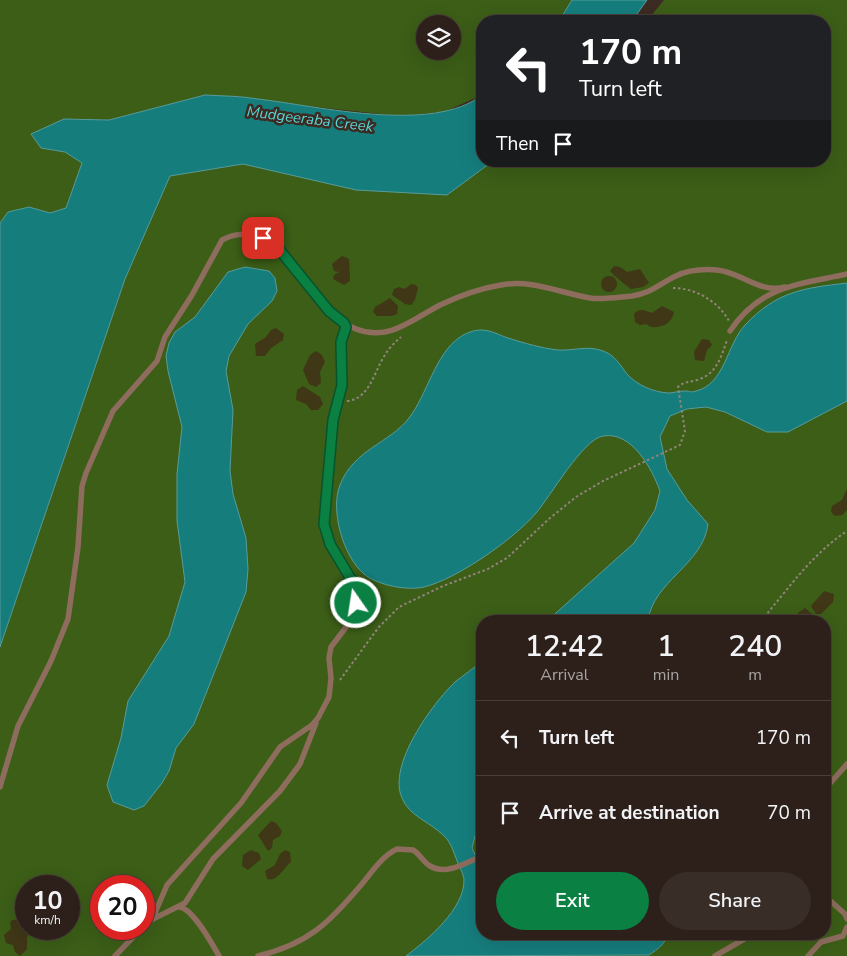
<!DOCTYPE html>
<html lang="en">
<head>
<meta charset="utf-8">
<style>
	body { margin:0; font-family:"Nunito Sans",sans-serif; background:#392d27; color:#f1f3f6; height:100vh; display:flex; flex-direction:column; font-size:19px; white-space:nowrap }
	* { box-sizing:border-box; margin:0 }
	p { font-size:16px; color:#a7a3a2 }
	.icon { flex:none; width:28px; height:28px; fill:none; stroke:currentColor; stroke-width:2; stroke-linecap:round; stroke-linejoin:round }
	.map { position:relative; flex:1; overflow:hidden }
	.panel { position:absolute; left:476px; top:615px; width:355px; height:325px; display:flex; flex-direction:column; background:#2d201a; border-radius:20px; box-shadow:0 5px 20px #0002,0 0 0 1px #483e39 }
	.panel>* { flex:none }
	.hud { position:absolute; left:476px; top:15px; width:355px; height:152px; border-radius:20px; box-shadow:0 5px 20px #0002,0 0 0 1px #483e39; background:#202124; color:#fff; overflow:hidden }
	.buttons { position:absolute; left:416px; top:15px; display:grid; gap:10px }
	.buttons a { display:grid; place-items:center; width:45px; height:45px; border-radius:50%; background:#2d201a; box-shadow:0 5px 20px #0002,0 0 0 1px #483e39; font-size:25px }
	.speed { position:absolute; left:15px; top:875px; display:flex; gap:10px; font-size:25px; font-weight:700; text-align:center }
	.speed>* { display:grid; place-content:center; width:65px; height:65px; border-radius:50%; background:#2d201a; box-shadow:0 5px 20px #0002,0 0 0 1px #483e39; line-height:1 }
	.speed small { font-size:12px; font-weight:400 }
	.speed .limit { border:8px solid #d22; background:#fff; color:#111 }
	.pin { position:absolute; display:grid; place-items:center; width:42px; height:42px; color:#fff; margin:-21px; border-radius:10px; box-shadow:0 2px 8px #0006 }
	.me { position:absolute; width:55px; margin:-28px; rotate:347deg; stroke-linejoin:round; filter:drop-shadow(0 0 4px #0008) }
	.turn { display:flex; align-items:center; gap:18px; height:105px; padding:0 20px; font-size:22px }
	.turn .icon { width:65px; height:65px; stroke-width:2.5 }
	.turn b { display:block; font-size:35px; line-height:42px }
	.then { display:flex; align-items:center; height:48px; padding:0 20px; background:#0003; gap:10px; font-size:19px }
	.eta { display:flex; justify-content:space-evenly; align-items:center; height:85px; text-align:center }
	.eta b { font-size:30px; font-weight:600; line-height:35px }
	.action { display:flex; gap:10px; margin-top:auto; padding:10px 20px }
	.action a { flex:1; height:58px; border-radius:30px; background:#0b8043; color:#fff; font-size:20px; font-weight:600; line-height:58px; text-align:center }
	.action a+a { background:#392d27; color:#f1f3f6 }
	ul { padding:0; list-style:none }
	li { display:flex; align-items:center; gap:15px; height:75px; padding:0 20px; border-top:1px solid #483e39 }
	li div { flex:1 }
	li b { display:block; font-size:19px }
	li em { font-style:normal }
	.map>svg:first-child { display:block }
	.green { fill:#3c5e17; fill-rule:evenodd }
	.sand { fill:#3f3716 }
	.water { fill:#167d7d; stroke:#579c9a }
	.lines { fill:none; stroke-linecap:round; stroke-linejoin:round }
	.path { stroke:#92847c; stroke-width:2; stroke-dasharray:2.5 2.5; stroke-linecap:butt }
	.service { stroke:#8e6d5e; stroke-width:5.5 }
	.route-casing { stroke:#07532c; stroke-width:12 }
	.route { stroke:#0b8043; stroke-width:9 }
	.labels { text-anchor:middle; stroke-width:5; stroke-linejoin:round; paint-order:stroke }
	.water-label { font-size:15px; font-style:italic; fill:#58d5d5; stroke:#3c2b22 }
</style>
</head>
<body>
<div class="map">
<svg width="847" height="956" viewBox="0 0 847 956">
	<rect width="100%" height="100%" fill="#3c2b22"/>
	<path class="green" d="M0,0h572l-13,21h-77v74l-38,17 -45,4 -194,-21 -96,25 -45,-1 -23,29 24,4 17,11 -16,45 -17,5 -20,-6 -21,5 -8,11zM425,24h27v27h-27z
		M664,0h183v956h-847v-309l125,-368 45,-103 73,-12 204,31 46,-34h332v-140h-178zM482,621h343v313h-343zM26,886h43v43h-43zM101,886h43v43h-43z"/>
	<path class="sand" d="M342,256l7,3 1,22 -6,4 -11,-6 1,-4 5,-3 -5,-1 -2,-7z
		M614,266l6,1 7,5 13,-3 9,14 -6,4 -12,2c-3,-2 -20,-16 -21,-18z
		M601 284a8 8 0 1 1 16 0a8 8 0 1 1-16 0Z
		M411,284l5,1 2,3 -3,12 -4,5 -6,-1 -13,-9 2,-6 5,-2 6,2z
		M390,298l8,8 -1,8 -5,2h-15l-4,-4 2,-5z
		M662,306l12,6c-2,12 -13,16 -23,15l-5,-3 -6,1 -5,-3 -1,-8c7,-7 10,-3 18,-1z
		M276,328l8,6 -1,6 -12,8 -6,8h-9l-1,-12 11,-7 5,-7z
		M702,339l7,1 3,5 -5,5 -3,11 -9,-1 -1,-8z
		M316,351l6,4 3,7 -5,10 1,11 -5,4 -7,-3 -6,-14 7,-15z
		M303,386l17,11 3,7 -5,6h-7l-5,-6 -10,-4 1,-10z
		M847,489v21l-5,5 -7,1 -4,-4 1,-6 10,-6z
		M824,591l10,3 -1,8 -12,12h-5l-5,-8z
		M805,608l15,13h-23l1,-8z
		M271,821l5,2 6,8 -2,5 -7,4 -1,8 -4,3 -10,-16z
		M251,850l8,3 2,6 -13,11 -6,-4 1,-11z
		M285,850l5,2 1,10c-8,6 -13,20 -24,17l-2,-8 10,-6 5,-11z
		M26,919v10h8l-7,8v12l-7,7 -5,-4 -2,-7 -7,-2 -2,-8 7,-6 -1,-6 2,-3z"/>
	<path class="water" d="M572,0h75l-15,21h-73z
		M205,95c18,1 36,1 53,4 60,7 175,35 224,-4v66h11l-46,34 -91,-5 -113,-26 -73,12 -45,103 -125,368v-424l8,-11 21,-5 21,6 16,-5 16,-45 -17,-11 -24,-4 -10,-14 33,-15 45,1z
		M245,267l24,4 6,7 2,13 -5,10 -24,23 -19,32 -3,15 7,39 -3,61 3,23 13,44 2,31 -2,23 -52,132 -18,24 -7,23 -7,12 -18,23 -10,4 -21,-8 -6,-17 14,-47 7,-37 41,-65 16,-54 -8,-61v-47l5,-47 -14,-56 -2,-15 3,-13 6,-11 20,-15 33,-45z
		M847,283v118l-59,31h-21l-42,-20 -19,-5 -19,2 -17,7 -10,21 7,32 20,31 21,24c-5,41 -55,57 -60,97h-101l87,-78 21,-33 5,-19c-8,-22 -28,-60 -57,-55 -20,3 -53,61 -67,77 -22,26 -79,66 -112,74 -17,4 -47,-2 -60,-13 -21,-18 -34,-64 -24,-89 14,-36 50,-42 69,-67 18,-23 26,-64 51,-81 6,-4 14,-7 21,-7 10,0 18,5 27,8 16,5 33,10 50,12 15,1 30,-5 45,1 12,4 17,14 24,23 10,11 26,18 41,19 5,0 11,-2 16,-2 9,0 3,2 12,0 29,-7 31,-47 49,-66 32,-34 59,-37 102,-42z
		M482,661v165l-7,10 -3,12 10,22v64h186c-3,10 -10,15 -19,21l-243,1c21,-16 59,-47 58,-77 -1,-7 -6,-14 -8,-21 -3,-8 -6,-17 -13,-23 -13,-13 -34,-19 -41,-37 -15,-33 31,-95 53,-116 9,-7 19,-14 27,-21z"/>
	<g class="lines">
		<path class="path" d="M673,288c22,0 45,13 56,33
			M347,401c23,-2 27,-30 38,-46 4,-7 10,-13 16,-18
			M761,621c28,-33 50,-66 86,-90
			M340,680l38,-52 21,-21 44,-21 45,-17 19,-11 43,-40 26,-21 27,-16 77,-36 5,-14 -7,-44c5,-5 12,-5 19,-7 20,-6 24,-23 30,-40"/>
		<path class="service" d="M730,331c31,-46 68,-46 117,-57
			M0,787l18,-61 33,-65 17,-42 10,-72 4,-61 4,-13 27,-62 44,-50 8,-24 27,-42 30,-55c58,-31 88,70 134,89 33,13 57,-10 84,-24 17,-8 42,-17 61,-20 31,-6 59,8 89,13 13,2 29,-1 42,-2 20,-3 27,-12 44,-20 12,-6 28,-7 41,-6 24,2 43,24 68,17
			M825,789l22,-25
			M825,896l20,18 2,5
			M179,907c14,1 33,37 40,49
			M151,920l34,-17 28,-44 67,-68 20,-27 16,-41
			M144,926l11,-13 12,-28 74,-82 39,-56 32,-22 6,-7 11,-21 2,-19 -2,-20 2,-11 22,-29 3,-15 -4,-22 -22,-37 -6,-20 9,-103 9,-36 -2,-33 1,-10 5,-11 -2,-8
			M115,956l26,-27
			M258,956c50,-12 71,-33 103,-71 11,-13 21,-29 36,-36l16,1c7,4 10,12 17,16 17,10 37,-4 52,-10
			M715,956l38,-22
			M808,956l13,-14 22,-6 4,-9"/>
	</g>
	<g class="lines">
		<g class="route-casing">
			<path id="route" d="M263,238l15,10 51,63 15,12 2,4 -5,15 1,43 -9,35 -9,104 6,20 22,37 4,22"/>
		</g>
		<use href="#route" class="route"/>
	</g>
	<g class="labels">
		<g class="water-label">
			<text transform="translate(310 119) rotate(7)" y="5">Mudgeeraba Creek</text>
		</g>
	</g>
</svg>
<div class="buttons">
<a><svg class="icon" aria-label="layers" viewBox="0 0 24 24"><path d="M12 4l9 5-9 5-9-5zM3 14l9 5 9-5"/></svg></a>
</div>
<div class="speed"><div>10<small>km/h</small></div><div class="limit">20</div></div>
<div class="pin" style="left:263px;top:238px;background:#d93025"><svg class="icon" aria-label="arrive" viewBox="0 0 24 24"><path d="M6 21V4h12l-3 4 3 4H6"/></svg></div>
<svg class="me" style="left:356px;top:603px" viewBox="-20 -20 40 40"><circle r="17" fill="#0b8043" stroke="#fff" stroke-width="3"/><path d="M0-11L8 9 0 5-8 9z" fill="#fff"/></svg>
<div class="hud">
<div class="turn"><svg class="icon" aria-label="left" viewBox="0 0 24 24"><path d="M17 20v-9H6M10 6l-5 5 5 5"/></svg><div><b>170 m</b>Turn left</div></div>
<div class="then">Then<svg class="icon" aria-label="arrive" viewBox="0 0 24 24"><path d="M6 21V4h12l-3 4 3 4H6"/></svg></div>
</div>
<section class="panel">
<div class="eta">
<div><b>12:42</b><p>Arrival</p></div>
<div><b>1</b><p>min</p></div>
<div><b>240</b><p>m</p></div>
</div>
<ul>
<li><svg class="icon" aria-label="left" viewBox="0 0 24 24"><path d="M17 20v-9H6M10 6l-5 5 5 5"/></svg><div><b>Turn left</b></div><em>170 m</em></li>
<li><svg class="icon" aria-label="arrive" viewBox="0 0 24 24"><path d="M6 21V4h12l-3 4 3 4H6"/></svg><div><b>Arrive at destination</b></div><em>70 m</em></li>
</ul>
<div class="action"><a>Exit</a><a>Share</a></div>
</section>
</div>
</body>
</html>
